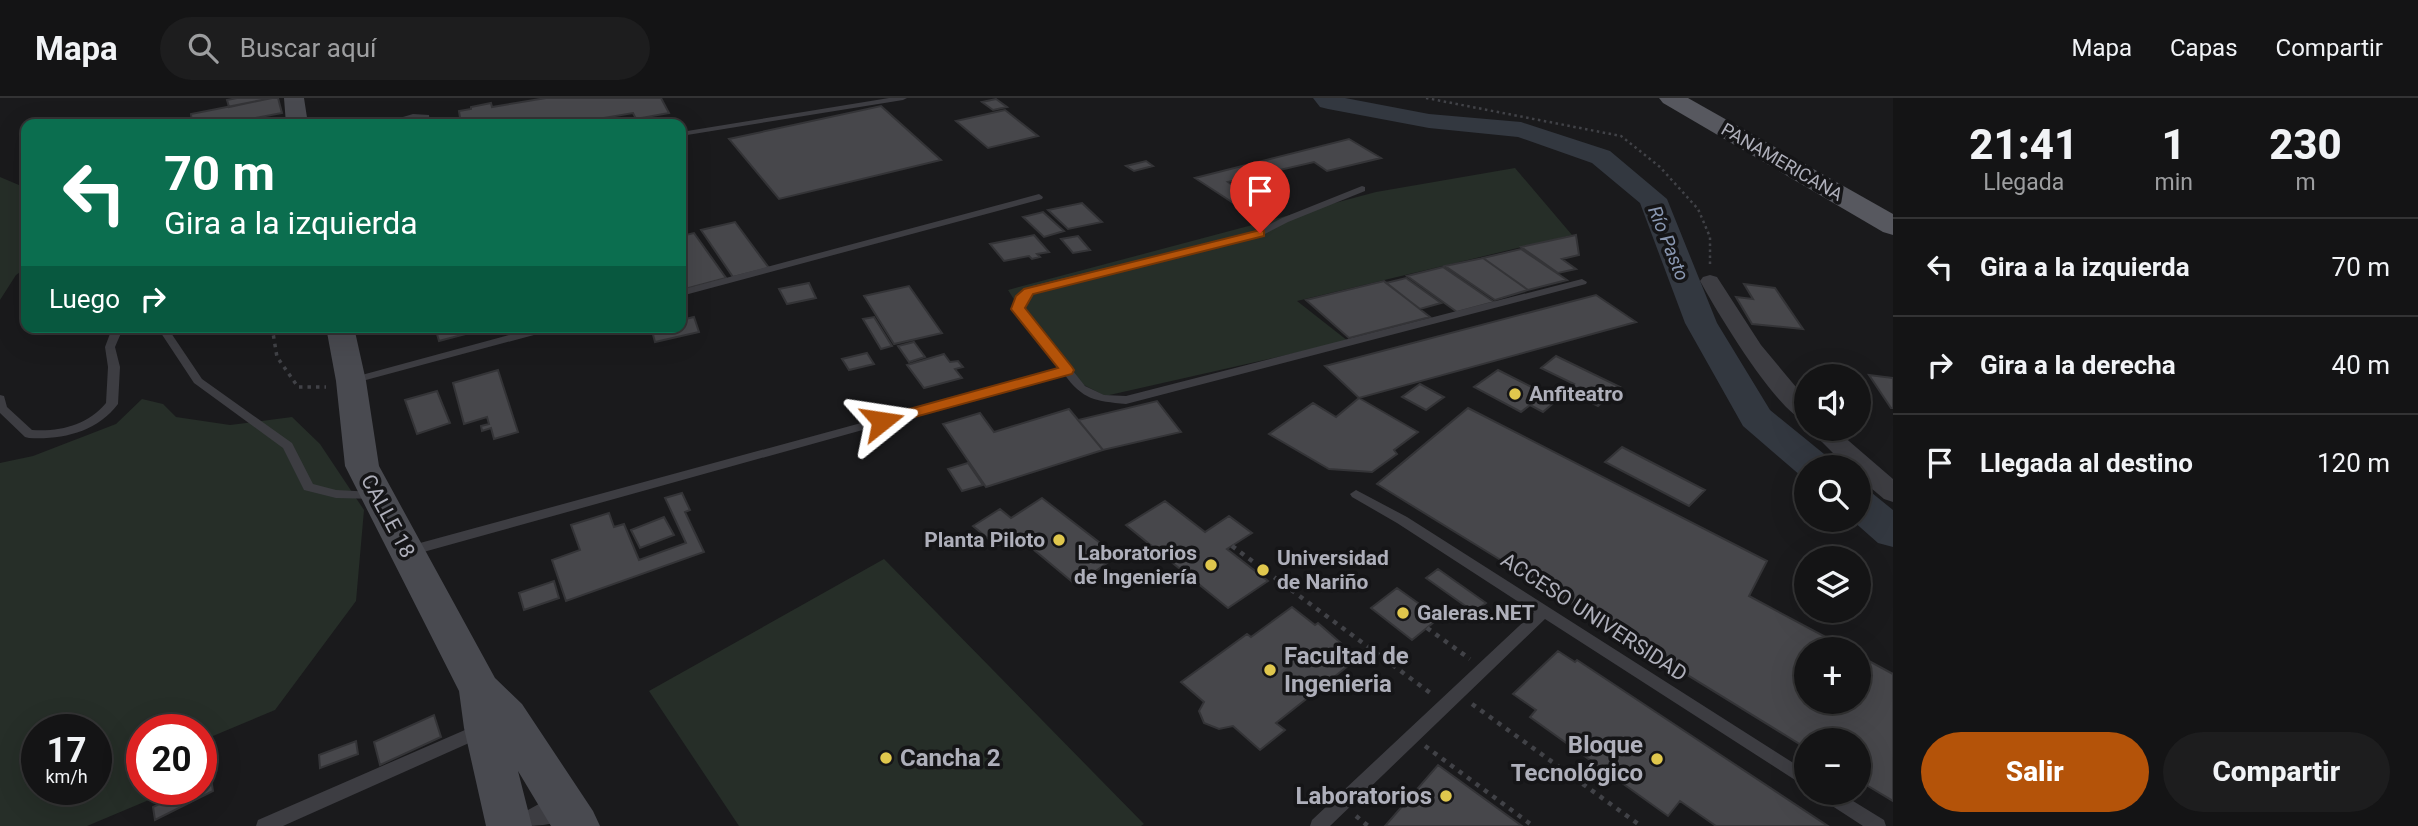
<!DOCTYPE html>
<html lang="es">
<head>
<meta charset="utf-8">
<style>
	body { margin:0; font-family:Roboto,sans-serif; background:#1d1d1e; color:#f1f3f6; height:100vh; display:flex; flex-direction:column; font-size:26px; white-space:nowrap }
	* { box-sizing:border-box; margin:0 }
	p { font-size:23px; color:#9d9ea0 }
	.icon { flex:none; width:38px; height:38px; fill:none; stroke:currentColor; stroke-width:2; stroke-linecap:round; stroke-linejoin:round }
	.map { position:relative; flex:1; overflow:hidden }
	.panel { display:flex; flex-direction:column; background:#141415; width:525px }
	.panel>* { flex:none }
	.top-card { position:absolute; left:21px; top:21px; width:665px; height:214px; border-radius:14px; box-shadow:0 7px 28px #0002,0 0 0 2px #333334; background:#0b6e4f; color:#fff; overflow:hidden }
	.controls { position:absolute; left:1794px; top:266px; display:grid; gap:14px }
	.controls a { display:grid; place-items:center; width:77px; height:77px; border-radius:50%; background:#141415; box-shadow:0 7px 28px #0002,0 0 0 2px #333334; font-size:35px }
	.speed { position:absolute; left:21px; top:616px; display:flex; gap:14px; font-size:35px; font-weight:700; text-align:center }
	.speed>* { display:grid; place-content:center; width:91px; height:91px; border-radius:50%; background:#141415; box-shadow:0 7px 28px #0002,0 0 0 2px #333334; line-height:1 }
	.speed small { font-size:18px; font-weight:400 }
	.speed .limit { border:10px solid #d22; background:#fff; color:#111 }
	.pin { position:absolute; display:grid; place-items:center; width:60px; height:60px; color:#fff; margin:-72px -30px; border-radius:50% 50% 50% 0; rotate:-45deg; box-shadow:0 0 7px #0007 }
	.pin .icon { rotate:45deg }
	.me { position:absolute; width:77px; margin:-38px; rotate:75deg; stroke-linejoin:round; filter:drop-shadow(0 0 5px #0008) }
	.turn { display:flex; align-items:center; gap:24px; height:147px; padding:0 28px; font-size:32px }
	.turn .icon { width:91px; height:91px; stroke-width:2.5 }
	.turn b { display:block; font-size:49px; line-height:60px }
	.then { display:flex; align-items:center; height:66px; padding:0 28px; background:#0003; gap:14px; font-size:26px }
	.eta { display:flex; justify-content:space-evenly; align-items:center; height:119px; text-align:center }
	.eta b { font-size:42px; font-weight:800; line-height:49px }
	.button { display:flex; gap:14px; margin-top:auto; padding:14px 28px }
	.button a { flex:1; height:80px; border-radius:42px; background:#b45309; color:#fff; font-size:28px; font-weight:800; line-height:80px; text-align:center }
	.button a+a { background:#1d1d1e; color:#f1f3f6 }
	ul { padding:0; list-style:none }
	li { display:flex; align-items:center; gap:21px; height:98px; padding:0 28px; border-top:2px solid #333334 }
	li div { flex:1 }
	li b { display:block; font-size:26px }
	li em { font-style:normal }
	header { display:flex; align-items:center; gap:42px; box-sizing:border-box; height:98px; padding:0 35px; background:#141415; border-bottom:2px solid #333334 }
	header strong { font-size:33px }
	nav { display:flex; gap:38px; margin-inline-start:auto; font-size:24px }
	.search { width:490px; height:63px; background:#1d1d1e; display:flex; align-items:center; gap:18px; box-sizing:border-box; padding:0 24px; border-radius:38px; color:#9d9ea0; font-size:26px }
	main { display:flex; flex:1; min-height:0 }
	.map>svg:first-child { display:block }
	.green { fill:#262e28; fill-rule:evenodd }
	.lines { fill:none; stroke-linecap:round; stroke-linejoin:round }
	.river { fill:#333840; fill-rule:evenodd }
	.building { fill:#47474b; stroke:#343437; stroke-width:2 }
	.path-far2 { stroke:#414247; stroke-width:2.5; stroke-dasharray:2.5 3.5; stroke-linecap:butt }
	.path-far1 { stroke:#414247; stroke-width:3.5; stroke-dasharray:3.5 5; stroke-linecap:butt }
	.path { stroke:#414247; stroke-width:4.5; stroke-dasharray:4.5 6; stroke-linecap:butt }
	.lane { fill:#3d3d42; fill-rule:evenodd }
	.street { fill:#3d3d42; fill-rule:evenodd }
	.secondary { fill:#494a50; fill-rule:evenodd }
	.primary { fill:#57585f; fill-rule:evenodd }
	.route { fill:#b45309; stroke:#753606; stroke-width:2 }
	.poi-dot { fill:#e0c74d; stroke:#151517; stroke-width:2.5 }
	.labels { text-anchor:middle; stroke-width:7; stroke-linejoin:round; paint-order:stroke }
	.far-street-label { font-size:18px; fill:#aeafba; stroke:#151517 }
	.far-water-label { font-size:19px; font-style:italic; fill:#8997b1; stroke:#151517 }
	.poi-label { font-size:21px; font-weight:bold; fill:#aeafba; stroke:#151517; text-anchor:start }
	.street-label { font-size:21px; fill:#aeafba; stroke:#151517 }
	.near-poi-label { font-size:24px; font-weight:bold; fill:#aeafba; stroke:#151517; text-anchor:start }
</style>
</head>
<body>
<header>
<strong>Mapa</strong>
<div class="search"><svg class="icon" aria-label="search" viewBox="0 0 24 24"><circle cx="10" cy="10" r="6"/><path d="M15 15l6 6"/></svg>Buscar aquí</div>
<nav><a>Mapa</a><a>Capas</a><a>Compartir</a></nav>
</header>
<main>
<div class="map">
<svg width="1893" height="728" viewBox="0 0 1893 728">
	<rect width="100%" height="100%" fill="#1a1a1c"/>
	<path class="green" d="M1515,70l57,67 -275,66 51,40 -243,55 -44,-23 -53,-83 368,-98z
		M0,79l26,11v80l-10,7 -16,25z
		M142,301l21,5 13,13 54,8 62,-8 28,27 44,66 -8,91 -81,109 -74,31v-11h-59v59h33l-88,37h-87v-363l33,-7 83,-32zM37,632h59v59h-59z
		M884,461l260,265 -3,2h-402l-90,-135z"/>
	<g class="lines">
		<path class="river" d="M1313,0h32l84,16 92,8 89,29 57,48 50,124 53,87 59,48 5,9h-28v11l-5,-2 -58,-50 -58,-103 -45,-120 -48,-40 -74,-26 -89,-9 -101,-19 -8,-2z
			M1858,391l14,4 21,17v37l-15,-4 -26,-23h6z"/>
	</g>
	<path class="building" d="M237,0h35l-43,9 -2,-7z
		M272,0h6l4,15 -59,11h-31l-1,-10z
		M546,0h115l8,15 -33,6 -3,-6 -65,11h-107l-2,-13 12,-2v-2l20,-4 1,4z
		M996,1l11,8 -14,3 -11,-8z
		M881,8l60,54 -162,39 -50,-60z
		M1005,12l33,26 -50,12 -32,-27z
		M1349,41l32,19 -54,13 -13,-9 -86,20 34,24 -18,4 -49,-32z
		M1146,63l7,5 -19,5 -8,-5z
		M1082,105l20,19 -34,7 -20,-19z
		M1043,114l21,19 -20,6 -21,-20z
		M735,124l34,46 -36,9 -32,-47z
		M694,135l32,45 -45,12v-54z
		M1034,137l15,17 -12,2 3,3 -8,2 -3,-3 -25,5 -14,-17z
		M1576,137l3,20 -17,4 14,10 -18,4 -37,-26z
		M1078,138l12,14 -17,3 -12,-14z
		M1521,151l46,31 -39,10 -45,-32z
		M1483,160l45,32 -33,10 -50,-34z
		M1443,169l51,35 -37,10 -50,-36z
		M1406,180l35,25 -21,6 -34,-26z
		M1384,183l46,36 -81,21 -43,-38z
		M809,185l7,15 -29,6 -8,-15z
		M1744,186l31,4 28,41 -51,-5 -16,-27 17,2z
		M909,188l33,47 -48,11 -30,-48z
		M1596,197l40,27 -277,76 -34,-32z
		M694,219l5,15 -44,10 -4,-15h30v-7z
		M874,219l18,29 -11,3 -18,-30z
		M435,229h57l-53,14z
		M914,244l11,15 -16,5 -11,-16z
		M867,255l7,11 -25,6 -7,-11z
		M944,256l6,8 8,-1 5,6 -8,2 7,9 -38,10 -17,-23z
		M1556,258l64,31 -22,19 -31,-16 7,-6 -33,-16z
		M498,272l20,62 -24,7 -3,-11 -9,3 -1,-5 8,-2 -2,-7 -23,7 -11,-41z
		M1498,272l59,30 -14,12 -13,-7 -9,7 -47,-25z
		M1869,277l24,3v30h-2z
		M1420,286l24,13 -18,13 -24,-13z
		M437,293l13,32 -33,11 -12,-34z
		M1359,300l59,34 -24,18 3,4 -25,18 -43,-3 -60,-35 44,-31 23,14z
		M1157,303l24,31 -78,18 -25,-30z
		M1468,310l299,153 -18,35 99,53h-42v53h52v-47l35,19v127l-35,-21v-40h-52v8l-429,-264z
		M1069,311l34,41 -117,37 -43,-63 37,-11 14,19z
		M1622,349l83,43 -16,16 -84,-44z
		M968,365l15,22 -21,6 -14,-22z
		M682,395l8,17 -5,2 19,40 -138,49 -14,-41 28,-10 -9,-25 38,-12 5,14 10,-3 15,36 47,-17 -21,-45z
		M1042,400l75,58 -41,29 -61,-51 -18,12 -24,-20 27,-17 11,9z
		M1165,403l40,31 24,-16 23,17 -25,16 41,32 -40,27 -102,-83z
		M664,419l10,18 -34,13 -9,-18z
		M1438,471l48,34 -12,9 -48,-34z
		M554,483l5,17 -35,12 -5,-17z
		M1397,490l42,30 -27,22 -41,-32z
		M1292,509l23,18 3,-2 40,35 -82,65 9,7 -25,20 -27,-24 -14,3 -15,-6 -5,-12 5,-9 -23,-20 66,-48 4,3z
		M1558,553l17,11 2,-2 251,166h-112l-36,-25 -12,15 -138,-99 6,-7 -23,-16z
		M434,617l7,22 -61,28 -6,-23z
		M356,643l2,13 -38,14 -1,-13z
		M1438,667l84,61h-137z
		M211,681l2,12 -58,29 -2,-13 36,-18h12v-6z"/>
	<g class="lines">
		<path class="path-far2" d="M1426,0l195,38 39,31 38,42 12,28v28"/>
		<path class="path-far1" d="M272,229l5,30 21,30h28"/>
		<path class="path" d="M1232,448l201,149
			M1427,530l43,31
			M1472,606l169,122
			M1425,648l108,80
			M1356,718l12,10"/>
		<path class="lane" d="M889,0h18l-4,2 -222,36v-4z
			M413,16l16,1 1,9h-8v-5h-13l-15,5h-36l7,-3 21,1z
			M656,20l4,2 -1,2 -30,2z
			M1362,88l3,1v4l-77,31 -25,13 -223,55 -13,8 -4,10 62,78 19,9 22,1 456,-117 5,3 -1,2 -460,120c-31,-3 -43,-4 -62,-30l-655,182 -5,-1 -2,-4 2,-4 5,-1 650,-177 -46,-61 5,-14 14,-8 225,-55 25,-13z
			M1039,96l4,3 -1,2 -361,97v-6z
			M115,229h12l-6,6 -6,14 5,20 -2,37c-21,28 -56,36 -89,34l-4,-1 -25,-24v-18l4,1 3,11 25,23c28,2 56,-5 74,-27l2,-36 -3,-20 6,-16z
			M157,229h10l35,52 90,64 21,41 23,6 38,2 4,1 2,3 -2,3 -42,-1 -32,-8 -21,-42 -89,-65z
			M539,229h18l-1,2 -205,55 -6,-3 2,-2z
			M1356,392l51,27 399,254v16l-261,-168 -215,207h-20l2,-6 222,-208 -137,-89 -45,-26 -2,-3z
			M481,625l6,2 2,5 -2,5 -204,91h-27l2,-6z
			M1818,695h22l44,27 2,6h-23l-43,-28z"/>
		<path class="street" d="M1710,177l7,2 44,68 45,54v22c-29,-8 -90,-111 -106,-140l3,-4z
			M1809,331h26l58,50v23l-9,-3 -26,-22v-10h-11z
			M564,692l12,4 5,11c-13,21 -41,21 -67,21l5,-11z"/>
		<path class="secondary" d="M284,0h20l4,26h-22z
			M326,229h28l12,54 13,85 116,212 27,26 71,107 7,15h-49l-33,-55 14,55h-46l-22,-98 -5,-37 -114,-225 -9,-85z"/>
		<path class="primary" d="M1659,0h29l205,116v21l-10,-3 -220,-129z"/>
	</g>
	<path class="route" d="M1260,132l4,1v5l-231,58 -8,14 47,59 2,3 -2,4 -190,52 -8,-5 3,-3 181,-50 -47,-59 5,-13 8,-7z"/>
	<g class="poi-dot">
		<circle cx="1515" cy="296" r="7"/>
		<circle cx="1059" cy="442" r="7"/>
		<circle cx="1211" cy="467" r="7"/>
		<circle cx="1263" cy="472" r="7"/>
		<circle cx="1403" cy="515" r="7"/>
		<circle cx="1270" cy="572" r="7"/>
		<circle cx="886" cy="660" r="7"/>
		<circle cx="1657" cy="661" r="7"/>
		<circle cx="1446" cy="698" r="7"/>
	</g>
	<g class="labels">
		<g class="far-street-label">
			<text transform="translate(1782 64) rotate(30)" y="6">PANAMERICANA</text>
		</g>
		<g class="far-water-label">
			<text transform="translate(1669 145) rotate(68)" y="7">Río Pasto</text>
		</g>
		<g class="poi-label">
			<text x="1529" y="303">Anfiteatro</text>
			<text x="1045" y="449" text-anchor="end">Planta Piloto</text>
			<text x="1197" y="462" text-anchor="end">Laboratorios<tspan x="1197" dy="24">de Ingeniería</tspan></text>
			<text x="1277" y="467">Universidad<tspan x="1277" dy="24">de Nariño</tspan></text>
			<text x="1417" y="522">Galeras.NET</text>
		</g>
		<g class="street-label">
			<text transform="translate(388 418) rotate(62)" y="7">CALLE 18</text>
			<text transform="translate(1594 519) rotate(33)" y="7">ACCESO UNIVERSIDAD</text>
		</g>
		<g class="near-poi-label">
			<text x="1284" y="566">Facultad de<tspan x="1284" dy="28">Ingenieria</tspan></text>
			<text x="1643" y="655" text-anchor="end">Bloque<tspan x="1643" dy="28">Tecnológico</tspan></text>
			<text x="900" y="668">Cancha 2</text>
			<text x="1432" y="706" text-anchor="end">Laboratorios</text>
		</g>
	</g>
</svg>
<div class="controls">
<a><svg class="icon" aria-label="sound" viewBox="0 0 24 24"><path d="M4 9h4l5-4v14l-5-4H4zM17 9q2 3 0 6"/></svg></a>
<a><svg class="icon" aria-label="search" viewBox="0 0 24 24"><circle cx="10" cy="10" r="6"/><path d="M15 15l6 6"/></svg></a>
<a><svg class="icon" aria-label="layers" viewBox="0 0 24 24"><path d="M12 4l9 5-9 5-9-5zM3 14l9 5 9-5"/></svg></a>
<a>+</a>
<a>−</a>
</div>
<div class="speed"><div>17<small>km/h</small></div><div class="limit">20</div></div>
<div class="pin" style="left:1260px;top:135px;background:#d93025"><svg class="icon" aria-label="arrive" viewBox="0 0 24 24"><path d="M6 21V4h12l-3 4 3 4H6"/></svg></div>
<svg class="me" style="left:882px;top:323px" viewBox="-20 -20 40 40"><path d="M0-17L14 15 0 8-14 15z" fill="#b45309" stroke="#fff" stroke-width="4"/></svg>
<div class="top-card">
<div class="turn"><svg class="icon" aria-label="left" viewBox="0 0 24 24"><path d="M17 20v-9H6M10 6l-5 5 5 5"/></svg><div><b>70 m</b>Gira a la izquierda</div></div>
<div class="then">Luego<svg class="icon" aria-label="right" viewBox="0 0 24 24"><path d="M7 20v-9h11M14 6l5 5-5 5"/></svg></div>
</div>
</div>
<section class="panel">
<div class="eta">
<div><b>21:41</b><p>Llegada</p></div>
<div><b>1</b><p>min</p></div>
<div><b>230</b><p>m</p></div>
</div>
<ul>
<li><svg class="icon" aria-label="left" viewBox="0 0 24 24"><path d="M17 20v-9H6M10 6l-5 5 5 5"/></svg><div><b>Gira a la izquierda</b></div><em>70 m</em></li>
<li><svg class="icon" aria-label="right" viewBox="0 0 24 24"><path d="M7 20v-9h11M14 6l5 5-5 5"/></svg><div><b>Gira a la derecha</b></div><em>40 m</em></li>
<li><svg class="icon" aria-label="arrive" viewBox="0 0 24 24"><path d="M6 21V4h12l-3 4 3 4H6"/></svg><div><b>Llegada al destino</b></div><em>120 m</em></li>
</ul>
<div class="button"><a>Salir</a><a>Compartir</a></div>
</section>
</main>
</body>
</html>
